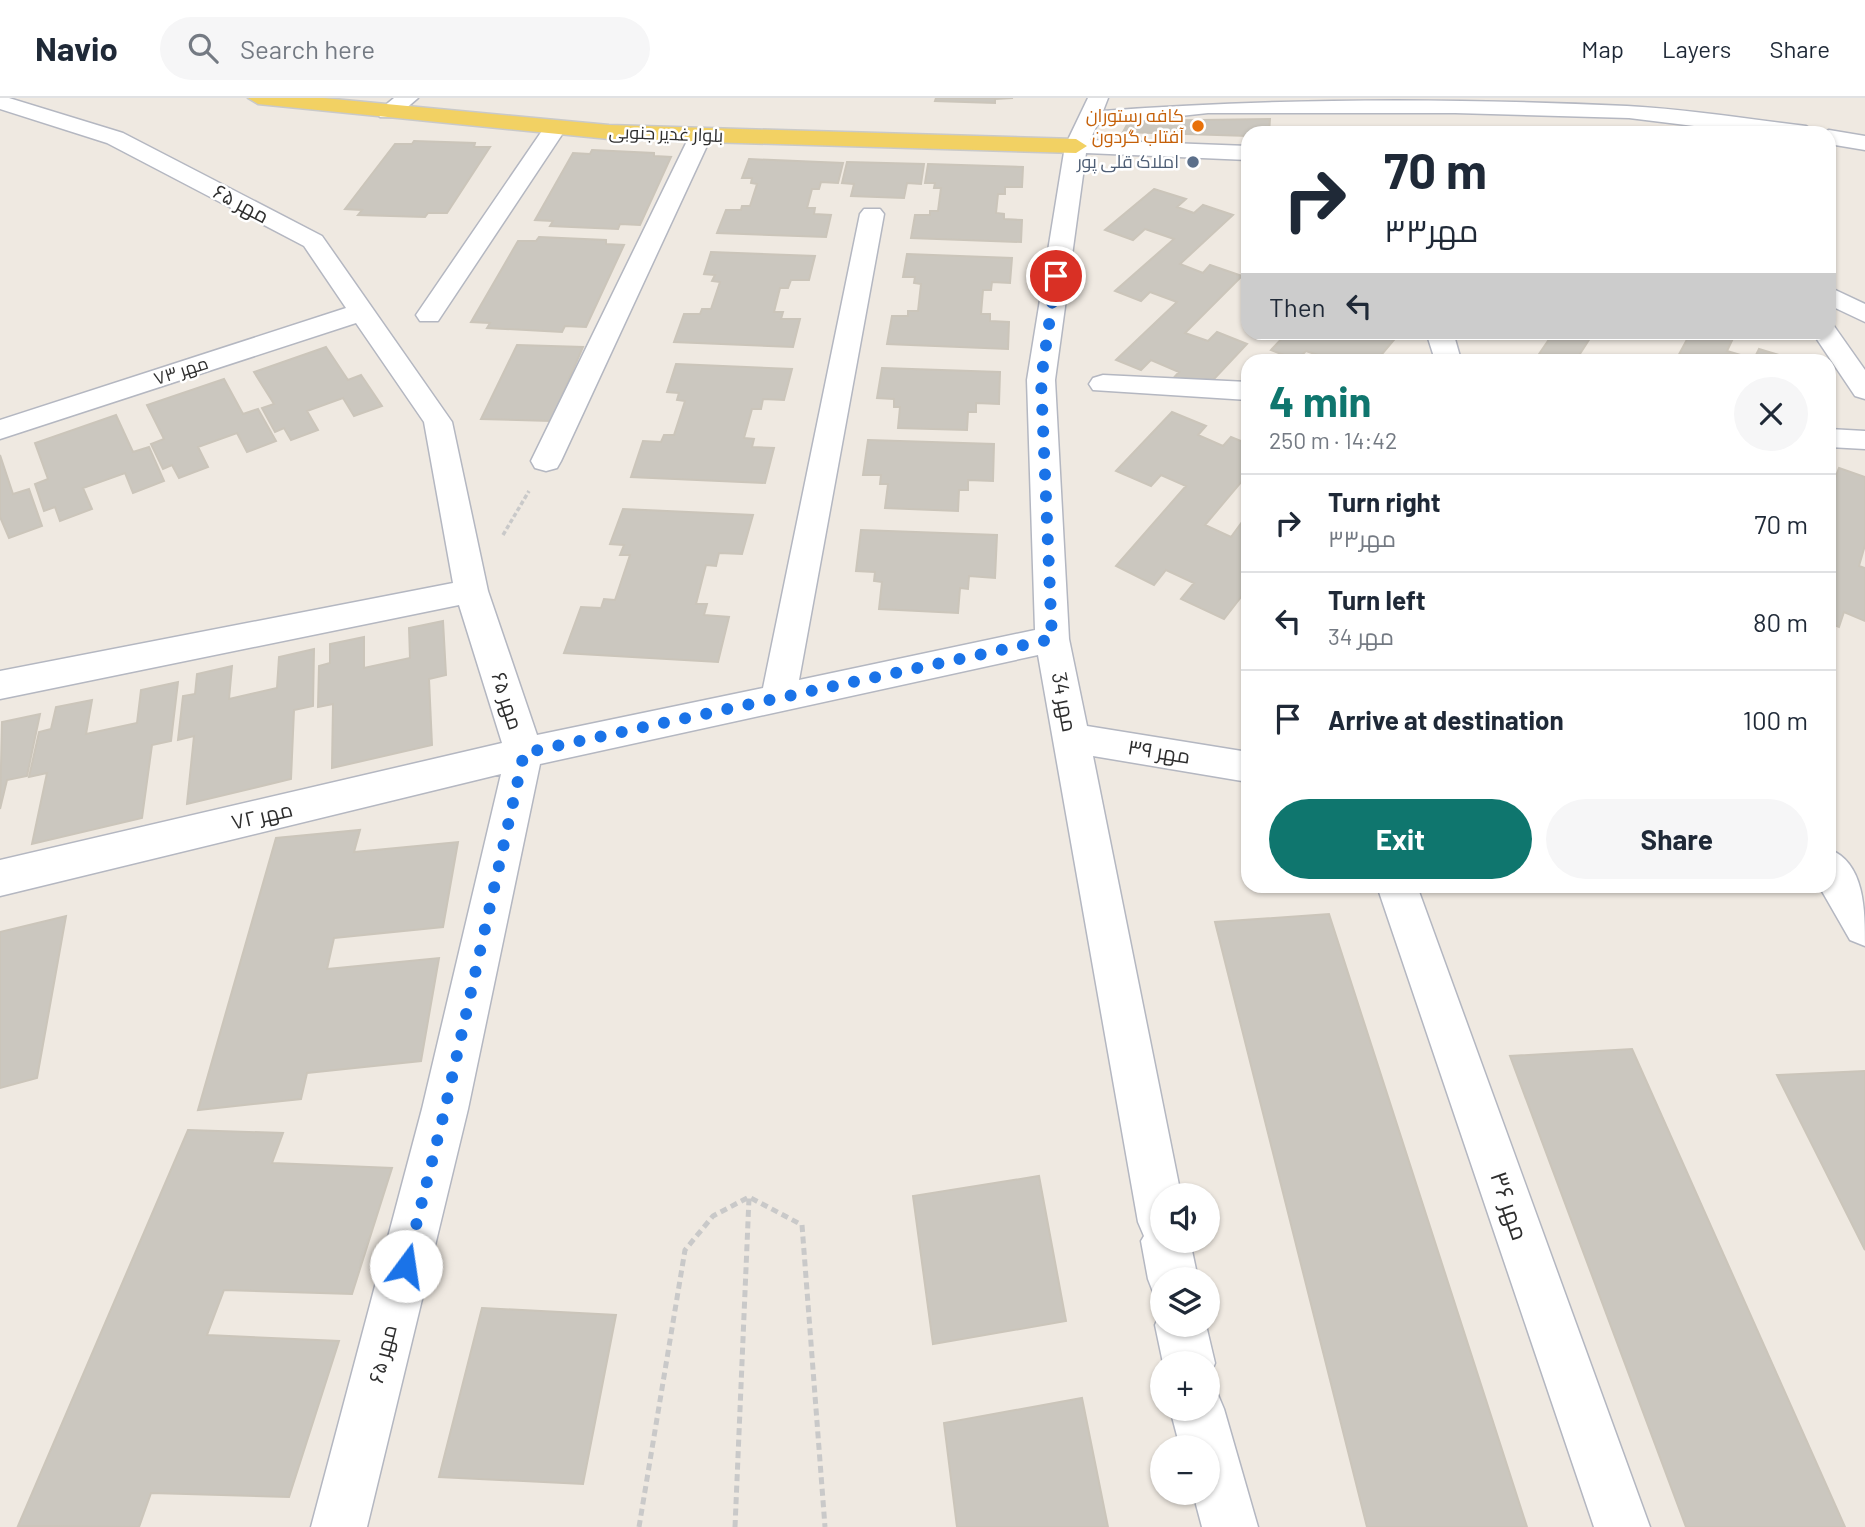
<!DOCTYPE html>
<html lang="en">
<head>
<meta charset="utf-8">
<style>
	body { margin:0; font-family:Barlow,Cairo,sans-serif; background:#f6f6f7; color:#1f2937; height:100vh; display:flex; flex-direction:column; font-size:26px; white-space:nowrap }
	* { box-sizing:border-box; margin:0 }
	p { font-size:23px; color:#747a83 }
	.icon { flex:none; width:38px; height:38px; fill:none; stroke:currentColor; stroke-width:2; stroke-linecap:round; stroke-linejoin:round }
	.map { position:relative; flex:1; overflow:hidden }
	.drawer { position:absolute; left:1241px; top:256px; width:595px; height:539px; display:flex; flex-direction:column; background:#fff; border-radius:21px; box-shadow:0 2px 5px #0004 }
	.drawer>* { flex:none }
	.top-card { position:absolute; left:1241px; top:28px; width:595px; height:214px; border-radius:21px; box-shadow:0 2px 5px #0004; background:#fff; color:#1f2937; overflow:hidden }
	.tools { position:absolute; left:1150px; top:1085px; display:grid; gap:14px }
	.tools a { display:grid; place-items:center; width:70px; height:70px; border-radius:50%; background:#fff; box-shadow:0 2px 5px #0004; font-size:35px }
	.pin { position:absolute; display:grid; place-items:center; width:60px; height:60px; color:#fff; margin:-30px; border:4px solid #fff; border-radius:50%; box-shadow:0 2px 7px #0007 }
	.me { position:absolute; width:77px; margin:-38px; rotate:14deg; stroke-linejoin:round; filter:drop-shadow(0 0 5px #0008) }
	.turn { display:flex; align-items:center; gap:24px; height:147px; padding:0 28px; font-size:32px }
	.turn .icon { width:91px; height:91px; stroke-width:2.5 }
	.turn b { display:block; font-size:49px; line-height:60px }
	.then { display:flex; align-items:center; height:66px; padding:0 28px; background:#0003; gap:14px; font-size:26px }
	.round { display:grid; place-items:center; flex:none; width:74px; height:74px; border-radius:37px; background:#f6f6f7 }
	.head { display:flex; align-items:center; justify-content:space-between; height:119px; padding:0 28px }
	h1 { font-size:42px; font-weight:700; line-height:52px; color:#0f766e }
	.cta { display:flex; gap:14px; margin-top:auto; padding:14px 28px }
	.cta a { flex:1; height:80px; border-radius:42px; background:#0f766e; color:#fff; font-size:28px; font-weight:700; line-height:80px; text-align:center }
	.cta a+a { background:#f6f6f7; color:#1f2937 }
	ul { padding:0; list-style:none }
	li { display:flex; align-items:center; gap:21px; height:98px; padding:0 28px; border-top:2px solid #e0e1e3 }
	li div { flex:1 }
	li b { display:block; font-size:26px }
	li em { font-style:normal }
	header { display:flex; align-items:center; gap:42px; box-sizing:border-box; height:98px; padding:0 35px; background:#fff; border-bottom:2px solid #e0e1e3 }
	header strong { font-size:33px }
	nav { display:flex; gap:38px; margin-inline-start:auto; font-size:24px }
	.search { width:490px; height:63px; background:#f6f6f7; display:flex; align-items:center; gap:18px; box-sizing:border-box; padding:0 24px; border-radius:38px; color:#747a83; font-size:26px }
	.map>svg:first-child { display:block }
	.building { fill:#cbc7bf; stroke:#cbc5ba; stroke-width:2 }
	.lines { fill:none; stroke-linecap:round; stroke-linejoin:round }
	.minor-casing { stroke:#b4b7c1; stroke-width:3 }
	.major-casing { stroke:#c9c9c9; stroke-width:3 }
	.path-far1 { stroke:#c9c9c9; stroke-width:3.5; stroke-dasharray:4.5 2.5; stroke-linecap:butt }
	.path { stroke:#c9c9c9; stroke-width:5; stroke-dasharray:7 4.5; stroke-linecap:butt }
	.minor { fill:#fff; fill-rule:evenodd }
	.major { fill:#f2d163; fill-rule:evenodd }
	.route { stroke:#1a73e8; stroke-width:12; stroke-dasharray:0 21.6 }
	.food-dot { fill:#e8710a; stroke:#fff; stroke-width:2.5 }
	.service-dot { fill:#5c6f8a; stroke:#fff; stroke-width:2.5 }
	.labels { text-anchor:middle; stroke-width:5; stroke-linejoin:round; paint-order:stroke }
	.far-food-label { font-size:18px; fill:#c56008; stroke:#fff; text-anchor:end }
	.far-street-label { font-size:18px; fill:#2e2e2e; stroke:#fff }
	.far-service-label { font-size:18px; fill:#4e5e75; stroke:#fff; text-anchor:end }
	.street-label { font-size:21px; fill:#2e2e2e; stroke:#fff }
	.near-street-label { font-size:24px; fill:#2e2e2e; stroke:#fff }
</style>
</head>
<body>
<header>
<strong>Navio</strong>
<div class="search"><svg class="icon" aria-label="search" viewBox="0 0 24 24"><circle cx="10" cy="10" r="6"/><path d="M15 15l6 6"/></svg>Search here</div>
<nav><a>Map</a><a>Layers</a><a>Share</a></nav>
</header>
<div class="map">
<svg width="1865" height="1429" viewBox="0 0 1865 1429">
	<rect width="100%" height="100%" fill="#efe9e1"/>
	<path class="building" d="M936,0h77l-18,1v4l-60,-2z
		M1270,21l-1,14h-21v3l-125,-4 6,-11z
		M414,43l61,2 -1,4h16l-43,66h-19l-3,4 -67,-2 4,-5 -17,-1 50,-65h17z
		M592,52l62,3v3l17,1 -31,68 -20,-1 -2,5 -68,-3 3,-5 -18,-1 38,-67 17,1z
		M749,61l94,4 -5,20 -17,-1 -2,7h-7l-5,19h8l-1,6 17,1 -5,22 -109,-4 9,-23h15l1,-4h8l7,-22 -6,-1 1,-5h-10z
		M847,64l77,2 -3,20 -14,-1 -3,15 -53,-2 3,-12 -12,-1z
		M928,66l95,3 -1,20h-17v7h-7l-2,19 8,1v5l18,1 -1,22 -110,-4 4,-23h15v-4h8l3,-23h-7l1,-5h-10z
		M1154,91l32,10 -9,8 17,6 9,-8 30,10 -53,49 23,9 7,-8 32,11 -57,57 23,8 9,-9 30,12 -48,51 -30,-12 10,-11 -28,-12 -10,10 -25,-10 61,-58 -27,-10 -9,9 -26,-10 59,-52 -29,-10 -12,11 -28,-10z
		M539,139l67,3v4l18,1 -38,82 -21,-1 -3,6 -75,-4 3,-5 -19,-1 47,-81h18z
		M711,154l104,4 -6,24h-18l-3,8h-8l-6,24h9l-2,7h19l-7,28 -119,-5 10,-28h16l2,-5h9l9,-27 -8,-1 3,-6 -11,-1z
		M907,156l105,4 -2,25 -18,-1 -1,8h-8l-2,24h9v7l19,1 -1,27 -121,-5 5,-28h16v-5h10l3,-27 -7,-1 1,-6h-12z
		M1288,234h106l5,2 -22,26h-45l-26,-9 -9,9 -26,-10z
		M1554,234h40l-18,28h-41z
		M1691,234h45l-9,19 27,8 5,-10 36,11h-119z
		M517,247l66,2 -32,74 -70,-2z
		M326,249l22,33 13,-5 21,31 -28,10 -11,-18 -36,13 11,19 -27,10 -7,-12 -9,4 -13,-24 12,-4 -20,-32z
		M676,266l116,5 -8,31 -21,-1 -2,10h-9l-8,29 10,1 -2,8 22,1 -9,35 -134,-6 12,-36 18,1 3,-7h10l11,-34 -8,-1 2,-7 -12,-1z
		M882,270l118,4 -1,32 -23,-1v9h-8l-1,18 -69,-2 2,-21h-6v-8l-17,-1z
		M224,281l19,35 15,-5 18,32 -29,11 -10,-19 -39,14 10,20 -29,11 -7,-13 -9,4 -12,-25 13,-5 -17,-34z
		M1172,314l34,14 -8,9 25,11 8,-9 17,7v30l-43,51 26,12 11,-15 6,3v63l-24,31 -43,-20 13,-16 -28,-13 -12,15 -38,-19 70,-80 -25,-11 -10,11 -35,-15z
		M116,317l17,37 16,-5 15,34 -31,12 -8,-20 -42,15 9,21 -32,12 -5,-14 -11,4 -9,-27 13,-5 -13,-36z
		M868,342l126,4 -1,37 -25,-1v10h-9l-1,21 -73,-3 3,-24h-8l1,-9h-18z
		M0,357l13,39 16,-5 13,37 -33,12 -9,-21z
		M1839,370l26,9v68l-6,21 6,2v53l-21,-9 -5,15 -10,-4v-144l5,2z
		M623,411l130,6 -11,39 -23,-1 -3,13 -10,-1 -10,39h11l-3,11 25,2 -11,45 -154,-9 17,-46 20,1 3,-9 11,1 15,-45h-10l4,-10 -14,-1z
		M861,432l136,5 -2,43 -26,-2 -1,13 -8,-1 -2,25 -79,-4 3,-27 -8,-1 1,-9 -19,-1z
		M443,523l3,54 -17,4 3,66 -100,23 1,-64 -15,3 1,-41 11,-3v-19l34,-7v31l46,-10 -1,-30z
		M314,551l-1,57 -19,4 -3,69 -104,25 7,-68 -16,4 5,-44 12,-2 2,-20 35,-8 -3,33 48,-11 2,-31z
		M178,584l-7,59 -19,4 -10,73 -110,26 15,-71 -18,4 10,-45 12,-3 5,-22 36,-7 -6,34 51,-11 4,-33z
		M40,616l-13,62 -20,4 -7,29 2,-87z
		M360,732l-6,22 104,-10 -15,85 -109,11 -7,31 112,-11 -18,103 -114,12 -6,26 -103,11 78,-272z
		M1329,816l198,613h-160l-152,-605z
		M66,818l-29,162 -37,10v-156z
		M1632,951l213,478h-159l-176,-471z
		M1865,973v179l-88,-175z
		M188,1032l95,3 -11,30 120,5 -40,126 -128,-4 -17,45 132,6 -50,156 -138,-4 -12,34 -121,-1z
		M1039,1078l27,145 -133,23 -20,-148z
		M482,1210l134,7 -33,169 -144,-7z
		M1082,1300l26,129h-151l-13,-104z"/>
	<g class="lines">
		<g class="minor-casing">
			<path id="minor" d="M0,0h9l114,35 199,103 130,186 36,169 49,144 226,-47 97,-474 4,-5h16l4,5 -85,466 236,-50 -8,-250 38,-234 23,-48h20l-5,13c173,-13 350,-13 524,-5 60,3 120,13 179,20l11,7h-66l-122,-15 -174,-5h-247l-111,12 -7,15 158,6v14l-162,-7 -31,227 14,259 18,87 161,26v30l-155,-26 88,439h-19v46h28l8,38h-36v20l-7,-2 -7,-18 -7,-38 3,-5 -6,-14 -100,-567 -498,109 -72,345 -101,418h-56l111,-418 79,-335 -501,122v-36l502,-117 -43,-138 -459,94v-28l453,-88 -29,-161 -68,-99 -356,116v-19l346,-112 -42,-62 -197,-103 -107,-34z
				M394,0h24l-22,19h-16l-3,-5z
				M556,23l11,6 -125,188 -4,6h-18l-4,-6 132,-193z
				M701,30l11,7 -151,326 -4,7 -11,3 -11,-3 -4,-7 159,-326z
				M1829,32l36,6v14l-36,-6v-11h-8z
				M1829,189l36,17v18l-36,-17z
				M1829,227l5,1 31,44v29l-10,-3 -43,-64h17z
				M1426,234h27l8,28h-26z
				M1103,277l145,7v18l-155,-10 -4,-6 4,-6z
				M1829,331l36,2v18l-36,-2z
				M1829,751c36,14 36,61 36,97l-15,-6 -31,-54h10z
				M1377,788h40l233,641h-56z
				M1162,1211v16h44l9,38 -7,18v-18h-45l-8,-38z
				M1208,1289l8,3 8,19 34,118h-56l-9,-34h15v-46h-28l-10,-38h38z"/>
		</g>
		<g class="major-casing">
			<path id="major" d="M248,0h75l286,27 467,14 11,7 -11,7 -467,-14 -351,-35z"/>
		</g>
		<path class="path-far1" d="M503,437l26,-44"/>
		<path class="path" d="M639,1429l46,-277 28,-34 36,-19 53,28 23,302
			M735,1429l14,-329"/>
		<use href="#minor" class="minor"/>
		<use href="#major" class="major"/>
	</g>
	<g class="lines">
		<path class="route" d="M406,1168l39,-157 79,-356 528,-114 -11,-259 15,-104"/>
	</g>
	<circle class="food-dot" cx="1198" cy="28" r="7"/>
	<circle class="service-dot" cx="1193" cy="64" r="7"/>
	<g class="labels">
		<g class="far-food-label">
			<text x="1184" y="24">کافه رستوران<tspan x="1184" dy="21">آفتاب گردون</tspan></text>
		</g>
		<g class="far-street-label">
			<text transform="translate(666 36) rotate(2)" y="6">بلوار غدیر جنوبی</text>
			<text transform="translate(181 273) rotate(-18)" y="6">مهر ۷۳</text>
		</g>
		<g class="far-service-label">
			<text x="1179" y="70">املاک قلی پور</text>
		</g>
		<g class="street-label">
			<text transform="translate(241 106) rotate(28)" y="7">مهر ۶۵</text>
			<text transform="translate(507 603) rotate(72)" y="7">مهر ۶۵</text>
			<text transform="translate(1064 604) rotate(79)" y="7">مهر 34</text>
			<text transform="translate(1159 654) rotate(9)" y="7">مهر ۳۹</text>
			<text transform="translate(262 718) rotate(-13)" y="7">مهر ۷۲</text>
			<text transform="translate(383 1256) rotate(-76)" y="7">مهر ۶۵</text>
		</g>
		<g class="near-street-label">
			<text transform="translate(1509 1108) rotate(71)" y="8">مهر ۳۶</text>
		</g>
	</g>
</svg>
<div class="tools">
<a><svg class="icon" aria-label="sound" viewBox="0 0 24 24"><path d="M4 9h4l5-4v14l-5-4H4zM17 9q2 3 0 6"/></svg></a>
<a><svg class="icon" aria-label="layers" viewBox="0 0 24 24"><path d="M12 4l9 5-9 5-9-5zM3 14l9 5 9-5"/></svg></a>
<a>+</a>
<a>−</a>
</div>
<div class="pin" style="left:1056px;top:178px;background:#d93025"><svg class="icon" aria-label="arrive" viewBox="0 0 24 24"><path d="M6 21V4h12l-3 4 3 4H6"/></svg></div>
<svg class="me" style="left:406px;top:1168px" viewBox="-20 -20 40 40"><circle r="19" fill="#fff"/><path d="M0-13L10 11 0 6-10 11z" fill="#1a73e8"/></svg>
<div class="top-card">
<div class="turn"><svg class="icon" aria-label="right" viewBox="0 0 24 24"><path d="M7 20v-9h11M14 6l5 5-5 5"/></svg><div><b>70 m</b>مهر۳۳</div></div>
<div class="then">Then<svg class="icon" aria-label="left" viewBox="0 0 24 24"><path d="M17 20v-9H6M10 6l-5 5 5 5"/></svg></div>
</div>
<section class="drawer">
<div class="head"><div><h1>4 min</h1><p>250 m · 14:42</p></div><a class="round"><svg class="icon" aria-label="close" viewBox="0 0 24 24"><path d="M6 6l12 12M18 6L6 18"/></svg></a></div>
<ul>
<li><svg class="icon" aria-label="right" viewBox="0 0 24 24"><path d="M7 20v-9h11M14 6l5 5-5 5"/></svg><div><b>Turn right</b><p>مهر۳۳</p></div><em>70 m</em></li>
<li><svg class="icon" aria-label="left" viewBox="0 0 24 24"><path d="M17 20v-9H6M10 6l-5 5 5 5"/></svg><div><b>Turn left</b><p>مهر 34</p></div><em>80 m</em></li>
<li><svg class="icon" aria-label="arrive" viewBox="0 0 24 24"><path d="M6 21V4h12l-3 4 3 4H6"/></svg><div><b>Arrive at destination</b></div><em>100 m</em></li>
</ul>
<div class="cta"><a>Exit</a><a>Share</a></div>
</section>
</div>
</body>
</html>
